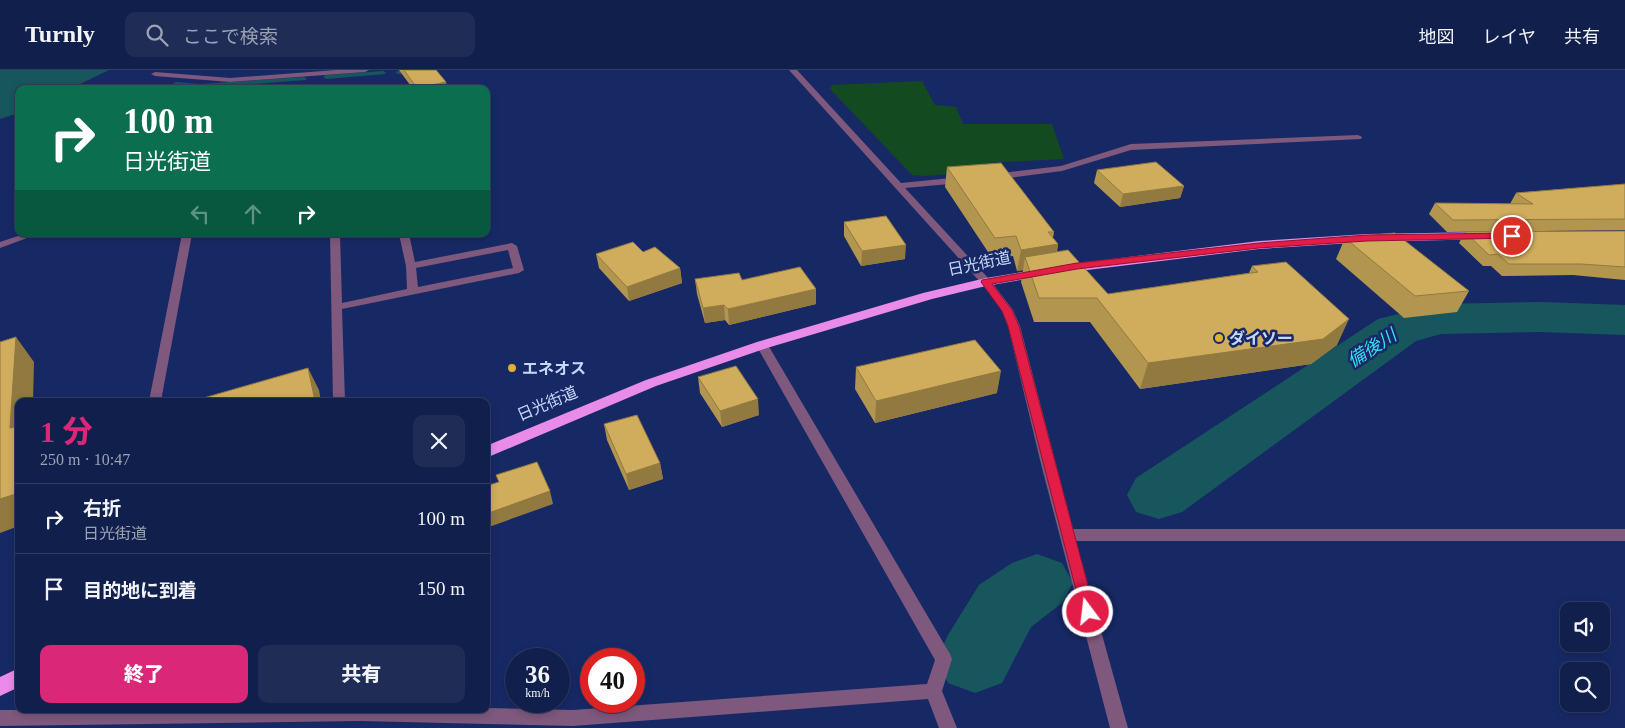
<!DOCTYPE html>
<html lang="ja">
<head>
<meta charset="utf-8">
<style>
	body { margin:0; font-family:"Times New Roman","Noto Sans JP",serif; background:#1e2c56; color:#f1f3f6; height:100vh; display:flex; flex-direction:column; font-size:19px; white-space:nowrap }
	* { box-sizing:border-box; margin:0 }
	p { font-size:16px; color:#9ca2b5 }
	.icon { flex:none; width:28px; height:28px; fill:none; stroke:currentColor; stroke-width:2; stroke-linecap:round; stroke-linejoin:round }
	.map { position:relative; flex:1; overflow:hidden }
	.details { position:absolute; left:15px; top:328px; width:475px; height:315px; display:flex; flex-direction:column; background:#111f4c; border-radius:10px; box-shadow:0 2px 8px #0003,0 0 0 1px #303d64 }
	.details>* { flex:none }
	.banner { position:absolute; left:15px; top:15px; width:475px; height:152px; border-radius:10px; box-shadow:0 2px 8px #0003,0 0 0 1px #303d64; background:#0b6e4f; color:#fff; overflow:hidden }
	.tools { position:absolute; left:1560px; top:532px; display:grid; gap:10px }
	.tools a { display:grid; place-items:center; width:50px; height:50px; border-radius:10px; background:#111f4c; box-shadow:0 2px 8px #0003,0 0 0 1px #303d64; font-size:25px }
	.speed { position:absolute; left:505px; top:578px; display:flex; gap:10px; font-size:25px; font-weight:700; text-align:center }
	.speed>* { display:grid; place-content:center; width:65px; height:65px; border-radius:50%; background:#111f4c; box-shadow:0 2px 8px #0003,0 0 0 1px #303d64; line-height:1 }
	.speed small { font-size:12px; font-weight:400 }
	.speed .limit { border:8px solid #d22; background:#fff; color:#111 }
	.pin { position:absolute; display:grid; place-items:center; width:42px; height:42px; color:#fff; margin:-21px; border:2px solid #fff; border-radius:50%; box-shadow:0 1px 5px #0007 }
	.me { position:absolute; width:55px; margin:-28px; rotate:345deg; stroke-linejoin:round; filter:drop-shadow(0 0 4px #0008) }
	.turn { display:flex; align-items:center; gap:18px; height:105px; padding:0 25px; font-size:22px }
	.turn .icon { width:65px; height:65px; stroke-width:2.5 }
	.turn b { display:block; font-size:35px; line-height:42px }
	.lanes { display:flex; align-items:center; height:48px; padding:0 25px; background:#0003; justify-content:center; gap:25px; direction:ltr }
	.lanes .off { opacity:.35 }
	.round { display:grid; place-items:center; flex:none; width:52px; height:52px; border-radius:10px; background:#1e2c56 }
	.overview { display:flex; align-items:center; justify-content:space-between; height:85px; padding:0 25px }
	h1 { font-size:30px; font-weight:800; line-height:38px; color:#db2777 }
	.action { display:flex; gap:10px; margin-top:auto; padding:10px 25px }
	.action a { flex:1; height:58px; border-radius:10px; background:#db2777; color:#fff; font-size:20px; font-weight:800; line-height:58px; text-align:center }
	.action a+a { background:#1e2c56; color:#f1f3f6 }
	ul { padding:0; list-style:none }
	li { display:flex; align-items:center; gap:15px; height:70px; padding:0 25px; border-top:1px solid #303d64 }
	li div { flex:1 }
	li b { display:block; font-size:19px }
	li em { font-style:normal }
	header { display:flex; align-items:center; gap:30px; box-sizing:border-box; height:70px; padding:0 25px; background:#111f4c; border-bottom:1px solid #303d64 }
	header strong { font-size:24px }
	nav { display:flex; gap:28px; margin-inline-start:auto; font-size:18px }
	.search { width:350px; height:45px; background:#1e2c56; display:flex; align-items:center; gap:12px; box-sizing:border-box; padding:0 18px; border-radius:10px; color:#9ca2b5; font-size:19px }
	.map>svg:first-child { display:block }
	.green { fill:#134a1f }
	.water { fill:#18565e }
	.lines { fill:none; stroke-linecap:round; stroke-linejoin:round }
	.stream { fill:#18565e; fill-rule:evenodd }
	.river { fill:#18565e; fill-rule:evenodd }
	.minor { fill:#7e587d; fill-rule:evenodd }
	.highway { fill:#e98be9; fill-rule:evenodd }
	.wall { fill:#b2954f }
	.shaded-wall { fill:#917940 }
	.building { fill:#cfad5c; stroke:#917940 }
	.route { fill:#e11d48; stroke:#92132f }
	.poi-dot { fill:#dfb133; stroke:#172965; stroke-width:2 }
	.labels { text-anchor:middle; stroke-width:5; stroke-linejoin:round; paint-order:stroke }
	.street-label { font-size:16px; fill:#c7d7fc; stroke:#172965 }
	.poi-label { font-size:16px; font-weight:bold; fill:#c7d7fc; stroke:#172965; text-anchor:start }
	.water-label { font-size:18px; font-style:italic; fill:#33dff3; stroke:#172965 }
</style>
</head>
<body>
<header>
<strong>Turnly</strong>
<div class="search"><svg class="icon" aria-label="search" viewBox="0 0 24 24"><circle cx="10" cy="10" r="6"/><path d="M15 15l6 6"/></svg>ここで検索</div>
<nav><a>地図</a><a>レイヤ</a><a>共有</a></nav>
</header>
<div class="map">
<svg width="1625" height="658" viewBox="0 0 1625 658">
	<rect width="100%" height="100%" fill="#172965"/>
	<path class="green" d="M922,11l13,24 21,2 7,17h89l12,35 -79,4 5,8 -66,5 -12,-1 -82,-86 2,-4z"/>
	<path class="water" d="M0,0h109l-39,19h-51v24l-19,6z"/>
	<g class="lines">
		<path class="stream" d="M402,0h27l-3,2 -28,2 -3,-2z
			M383,1l3,2 -1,1 -59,5 -3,-2 3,-2z
			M304,7l3,2 -1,1 -106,8 -24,-2 -3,-2 3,-2 24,2z"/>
		<path class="river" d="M1541,232l84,3v30l-84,-3 -100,2 -25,7 -234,171 -23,7 -23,-7 -9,-17 9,-17 242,-159 62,-15z
			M1037,484l25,9 11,20 -11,20 -31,24 -29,56 -27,10 -27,-10 -11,-24 11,-24 31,-50 33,-22z"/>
		<path class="minor" d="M336,0h33l-4,2 -135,10 -75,-6 -4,-2 4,-2 75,6z
			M789,0h8l104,113 60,-6 4,3 -4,3 -56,5 85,92 23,30 7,16 53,203h552v12h-549l52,187h-18l-69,-264 -33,-138 -6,-16 -20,-26z
			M1358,65l4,2 -1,2 -230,11 -69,21 -69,9 -4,-3 4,-3 68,-8 70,-22z
			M24,164h14l-38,14v-6z
			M182,164h10l-31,167h-12z
			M330,164h10l2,69 65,-14 -1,-23 -7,-32h10l6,28 97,-19 5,3 7,24 -5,3 -177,36 3,92h-12zM508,180l5,18 -95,19 -2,-19z
			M762,271l6,4 182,309 2,5 -10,32 15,37h-18l-11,-29 -355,27 -213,-5 -360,5v-16l486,-2 87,2 354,-26 8,-24 -179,-315z"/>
		<path class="highway" d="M1484,162l6,4 -2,3 -121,3 -108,7 -196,24 -6,-4 6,-4 196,-24 108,-7z
			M1040,199l4,1 2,3 -2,3 -58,10 -54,13 -165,49 -111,38 -170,72v-12l160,-66 111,-38 166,-49 63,-15z
			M19,598v19l-19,9v-19z"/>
	</g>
	<path class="wall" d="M399,0h37l10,12 1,7h-34z
		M947,97l107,65 -1,6 5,6 -1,8 51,42 141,-21 3,-7 85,79 -26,19 -171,25 -50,-67h-56l-13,-40 2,-12 -6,1 -4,-15 -21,2 -47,-71z
		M1097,100l87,16 -4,12 -60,9 -26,-24z
		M1625,114v46l-178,2 -18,-18 6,-11 75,1 6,-11z
		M844,152l61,37 -44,7 -17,-30z
		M1625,161v49l-52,-5 -71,1 -11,-10h-8l-24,-23 6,-11z
		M1345,168l124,53 -12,21 -53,6 -68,-59z
		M643,182l37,16 2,15 -53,18 -30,-33 -3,-14z
		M695,209l47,1 74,9v15l-87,21 -4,-5 -20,3 -8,-29z
		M856,297l141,26 -122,30 -20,-34z
		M698,307l61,38 -37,12 -22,-34z
		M604,354l56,39 3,16 -34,11 -22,-50z"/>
	<path class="shaded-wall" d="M446,12l1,7h-29l-1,-1z
		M1184,116l-4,12 -60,9 3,-13z
		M1058,174l-4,20 -29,-7 -2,13 -6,1 4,-21z
		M906,175l-1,14 -44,7 1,-15z
		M680,198l2,15 -53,18 -2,-14z
		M816,219v15l-87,21 -1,-16z
		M724,235l1,15 -20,3 -2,-15z
		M1349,249l-12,26 -26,19 -171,25 8,-26z
		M16,267l18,25 -1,39h-14v38l-9,-11z
		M308,298l11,22 2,11h-6z
		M1001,301l-4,22 -122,30 1,-22z
		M758,329l1,16 -37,12 -2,-16z
		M660,393l3,16 -34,11 -3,-16z
		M550,421l3,13 -67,24v-14z
		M19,423v33l-19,7v-34z"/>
	<path class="building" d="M404,0h32l10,12 -29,6z
		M1156,92l28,24 -61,8 -26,-24z
		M1001,93l53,69h-6l10,12 -37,6 -5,-14 -21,2 -48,-71z
		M1625,114v35l-172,1 -18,-17 98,1 -17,-11z
		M886,146l20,29 -44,6 -18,-29z
		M1625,161v36l-44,-3h-72l-11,-10 -9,1 -24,-23z
		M1395,163l74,58 -54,5 -70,-58z
		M633,172l10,10 12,-5 25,21 -53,19 -31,-33z
		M1068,180l40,44 150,-22 -6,-6 34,-4 63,57 -26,20 -175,24 -51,-65h-58l-14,-41z
		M800,197l16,22 -88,20 -4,-4 -21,3 -8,-29 44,-6 3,7z
		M16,267l-6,91 9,-2v67l-19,6v-157z
		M975,270l26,31 -125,30 -20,-34z
		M736,296l22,33 -38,12 -22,-34z
		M308,298l7,33h-122z
		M637,345l23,48 -34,11 -22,-50z
		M537,392l13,29 -64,23v-28l13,-4 -3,-7z"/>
	<path class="route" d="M1512,163l3,1v4l-148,3 -108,7 -182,21 -85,15 20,26 7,16 76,286 -2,5 -5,1 -5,-1 -75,-291 -6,-15 -21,-29 1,-2 95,-17 182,-20 108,-8z"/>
	<g class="poi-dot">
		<circle cx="1219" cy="268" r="5"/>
		<circle cx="512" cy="298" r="5"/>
	</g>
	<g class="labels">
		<g class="street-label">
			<text transform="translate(979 193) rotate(-12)" y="6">日光街道</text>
			<text transform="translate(547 333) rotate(-23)" y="6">日光街道</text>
		</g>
		<g class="poi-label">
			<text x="1229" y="274">ダイソー</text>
			<text x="522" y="304">エネオス</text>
		</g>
		<g class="water-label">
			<text transform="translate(1372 278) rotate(-33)" y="6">備後川</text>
		</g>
	</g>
</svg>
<div class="tools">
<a><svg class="icon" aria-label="sound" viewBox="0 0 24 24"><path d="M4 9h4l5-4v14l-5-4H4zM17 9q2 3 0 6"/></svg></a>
<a><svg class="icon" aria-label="search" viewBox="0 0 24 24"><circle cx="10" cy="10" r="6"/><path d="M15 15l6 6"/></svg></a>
</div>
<div class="speed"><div>36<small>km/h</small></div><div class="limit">40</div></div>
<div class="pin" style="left:1512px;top:166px;background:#d93025"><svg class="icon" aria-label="arrive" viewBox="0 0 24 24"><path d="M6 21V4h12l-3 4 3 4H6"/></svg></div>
<svg class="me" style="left:1088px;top:542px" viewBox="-20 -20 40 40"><circle r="17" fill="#e11d48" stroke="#fff" stroke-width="3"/><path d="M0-11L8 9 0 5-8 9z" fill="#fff"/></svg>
<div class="banner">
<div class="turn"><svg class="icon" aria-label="right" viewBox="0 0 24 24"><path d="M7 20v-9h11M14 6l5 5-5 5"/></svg><div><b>100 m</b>日光街道</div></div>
<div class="lanes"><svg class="icon off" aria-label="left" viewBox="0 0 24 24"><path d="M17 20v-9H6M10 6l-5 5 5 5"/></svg><svg class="icon off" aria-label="ahead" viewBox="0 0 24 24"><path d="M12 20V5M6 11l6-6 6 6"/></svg><svg class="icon" aria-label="right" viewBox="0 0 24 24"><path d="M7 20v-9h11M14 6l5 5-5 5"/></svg></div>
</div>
<section class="details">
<div class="overview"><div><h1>1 分</h1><p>250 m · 10:47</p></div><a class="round"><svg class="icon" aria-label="close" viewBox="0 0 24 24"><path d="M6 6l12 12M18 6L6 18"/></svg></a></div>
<ul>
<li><svg class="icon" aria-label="right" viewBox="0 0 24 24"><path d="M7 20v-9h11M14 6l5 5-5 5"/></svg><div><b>右折</b><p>日光街道</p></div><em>100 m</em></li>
<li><svg class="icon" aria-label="arrive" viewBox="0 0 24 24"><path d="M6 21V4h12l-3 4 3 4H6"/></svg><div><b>目的地に到着</b></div><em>150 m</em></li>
</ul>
<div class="action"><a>終了</a><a>共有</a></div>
</section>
</div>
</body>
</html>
